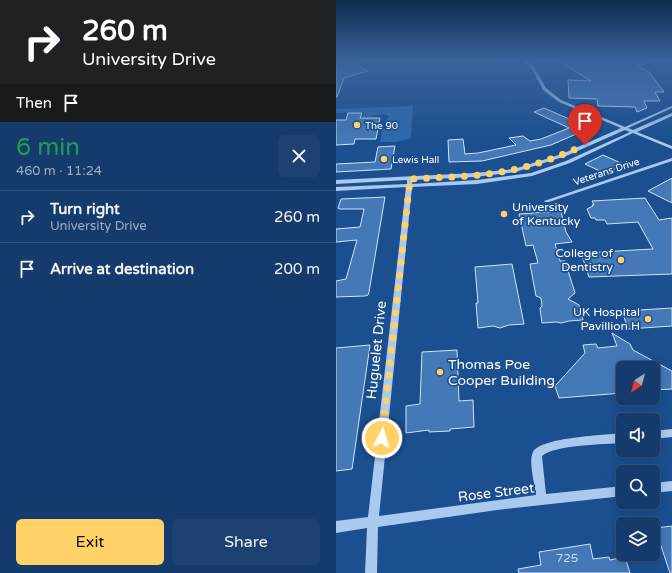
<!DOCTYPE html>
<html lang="en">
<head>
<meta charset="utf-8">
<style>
	body { margin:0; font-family:"Varela Round",sans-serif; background:#1d4271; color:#f1f3f6; height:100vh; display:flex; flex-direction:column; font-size:15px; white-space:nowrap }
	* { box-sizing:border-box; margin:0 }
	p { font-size:13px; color:#9dadc1 }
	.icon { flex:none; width:22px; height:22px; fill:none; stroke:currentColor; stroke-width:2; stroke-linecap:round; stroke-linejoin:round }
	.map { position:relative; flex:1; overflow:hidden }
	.panel { display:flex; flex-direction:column; background:#143b6b; width:336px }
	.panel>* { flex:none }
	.guide { background:#202124; color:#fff; overflow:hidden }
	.needle { width:26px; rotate:216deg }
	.controls { position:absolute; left:280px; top:361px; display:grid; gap:8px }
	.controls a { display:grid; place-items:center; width:44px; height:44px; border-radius:6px; background:#143b6b; box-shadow:0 2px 10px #0003,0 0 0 1px #33557e; font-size:20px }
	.pin { position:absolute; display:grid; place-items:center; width:34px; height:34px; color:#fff; margin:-41px -17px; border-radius:50% 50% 50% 0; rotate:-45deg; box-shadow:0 0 4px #0007 }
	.pin .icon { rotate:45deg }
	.me { position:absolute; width:44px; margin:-22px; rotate:6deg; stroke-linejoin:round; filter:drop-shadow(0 0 3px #0008) }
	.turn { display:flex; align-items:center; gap:14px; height:84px; padding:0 16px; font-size:18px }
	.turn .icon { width:52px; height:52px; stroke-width:2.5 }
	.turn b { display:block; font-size:28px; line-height:34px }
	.then { display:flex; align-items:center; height:38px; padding:0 16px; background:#0003; gap:8px; font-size:15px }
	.round { display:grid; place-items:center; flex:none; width:42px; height:42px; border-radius:6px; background:#1d4271 }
	.overview { display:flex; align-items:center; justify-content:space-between; height:68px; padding:0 16px }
	h1 { font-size:24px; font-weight:600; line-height:30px; color:#1e9e55 }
	.action { display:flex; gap:8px; margin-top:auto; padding:8px 16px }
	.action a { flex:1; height:46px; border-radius:6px; background:#ffd166; color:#111; font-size:16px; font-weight:600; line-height:46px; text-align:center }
	.action a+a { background:#1d4271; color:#f1f3f6 }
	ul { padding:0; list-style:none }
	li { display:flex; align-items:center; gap:12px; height:52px; padding:0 16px; border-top:1px solid #33557e }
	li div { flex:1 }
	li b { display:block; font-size:15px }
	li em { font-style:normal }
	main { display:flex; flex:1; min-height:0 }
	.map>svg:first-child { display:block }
	.green { fill:#2e69ad }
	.building { fill:#4478b7; stroke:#cfe3fa }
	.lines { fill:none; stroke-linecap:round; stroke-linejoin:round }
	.minor { fill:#a9c9ee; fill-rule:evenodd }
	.route { stroke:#ffd166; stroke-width:7; stroke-dasharray:0 12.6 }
	.poi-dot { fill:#ffd166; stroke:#1b4f8f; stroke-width:1.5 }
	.labels { text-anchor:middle; stroke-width:3.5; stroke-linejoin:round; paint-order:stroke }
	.far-poi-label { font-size:10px; fill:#fff; stroke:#1b4f8f; text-anchor:start }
	.far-street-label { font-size:10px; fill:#fff; stroke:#1b4f8f }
	.poi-label { font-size:12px; fill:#fff; stroke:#1b4f8f; text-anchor:end }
	.near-number-label { font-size:12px; fill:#d0dded }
	.near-street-label { font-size:14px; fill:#fff; stroke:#1b4f8f }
	.near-poi-label { font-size:14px; fill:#fff; stroke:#1b4f8f; text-anchor:start }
</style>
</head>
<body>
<main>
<section class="panel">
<div class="guide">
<div class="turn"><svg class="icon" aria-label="right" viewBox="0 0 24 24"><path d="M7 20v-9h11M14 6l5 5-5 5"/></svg><div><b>260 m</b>University Drive</div></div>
<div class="then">Then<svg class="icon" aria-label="arrive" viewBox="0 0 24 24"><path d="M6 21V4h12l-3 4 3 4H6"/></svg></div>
</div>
<div class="overview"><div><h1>6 min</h1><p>460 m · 11:24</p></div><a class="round"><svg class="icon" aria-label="close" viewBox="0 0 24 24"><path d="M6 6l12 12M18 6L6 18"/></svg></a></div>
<ul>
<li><svg class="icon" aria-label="right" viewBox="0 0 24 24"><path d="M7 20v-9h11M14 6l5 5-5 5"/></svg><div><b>Turn right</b><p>University Drive</p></div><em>260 m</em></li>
<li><svg class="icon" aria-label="arrive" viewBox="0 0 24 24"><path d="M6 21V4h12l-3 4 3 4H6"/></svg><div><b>Arrive at destination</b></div><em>200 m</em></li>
</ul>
<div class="action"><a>Exit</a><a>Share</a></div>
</section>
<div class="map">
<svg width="336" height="573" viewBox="0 0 336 573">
	<rect width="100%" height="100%" fill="#1b4f8f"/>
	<path class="green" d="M77,106l-2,32 -14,4h-17l2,-12 6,-4 -2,-5 3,-5c-9,-4 -17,1 -27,1l2,-5 -28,1v-4z"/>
	<path class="building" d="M0,60h14l18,11 -24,7 -7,19h-1z
		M221,60l56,1 15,-1 13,4 -4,2 12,6 15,20h-9l5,9h-16l3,7 -10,4 -2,-5 -37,-1 -1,-7 -28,-1 -1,-18 23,1z
		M208,108l46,20 -39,17 -69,16 -33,1 -1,-22 15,-1 2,15 13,-1 38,-8 -7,-7 14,-2 7,5 11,-2 28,-11 -35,-16z
		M12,113h14l-2,5h20l-4,21h-21l-1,5 -18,1v-25h10z
		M59,146l-4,23 -55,3v-8l39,-2 3,-15z
		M267,155l20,9 -17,10 -21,-10z
		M336,178v25l-24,-12z
		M49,197l-16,95 -1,3 -3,1 -29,1v-16l10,-2 11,-39 -21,2v-13l24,-2 4,-18h-25l-1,-1 3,-9z
		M309,198l14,22 13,-2v56l-83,3 -8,-24 72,-4 -15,-27 -31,2 -2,-4h-9l-1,-2h-4l-4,-9 6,-3 -1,-1h2l-2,-4z
		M225,211l5,21 6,10 -17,2 5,17h5l10,32 -7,6 11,6 4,15 -14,1 -8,2 -4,-1 -15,1 -2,-15 2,-2 -1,-8 -5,-2 -6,-32 8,-1 -5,-18 -7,1 -7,-32z
		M176,264l12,60 -15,1 -9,3 -7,-2 -15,2 -2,-25h2l-3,-36z
		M336,308v18l-44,3 -6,-18z
		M276,333l18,11 3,6 39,21v18l-19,1v-22h-30v25l-64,5 -4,-12 30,-33 -2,-8 13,-1 2,4 19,-2z
		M34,345l-18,124 -16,2v-123z
		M121,350l2,51 14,-1 1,27 -24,2v2l-21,1v-2l-23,3v-27l14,-2 2,-52z
		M336,526v47h-2l-15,-45z
		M254,544l3,15 16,-2 1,3 15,-3 5,16h-111l-1,-4 23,-4 -2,-13z"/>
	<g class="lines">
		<path class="minor" d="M185,60h3l10,7 12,21 15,12 64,27 47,-21v2l-44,20 5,2 39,-17v3l-35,16 35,14v3l-39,-16 -63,30 -38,13 -55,8 -65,3 -33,329 157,-21c-1,-10 -8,-34 -3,-43 8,-15 73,-17 90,-19v10c-18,1 -69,2 -81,13l4,38 77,-8v10l-126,14 -119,17 -1,46h-12l2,-45 -31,5v-12l32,-4 38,-330 -70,4v-4l71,-3v-4l-71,4v-4l139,-7 39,-4 48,-15 59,-26 -62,-26 -16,-12 -11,-21zM289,130l5,2 -64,29 -35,12 -54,7 -65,4 1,-4 62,-3 40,-5 51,-16z
			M336,158v3l-123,41h-4l-1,-1z
			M336,429v8l-19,2v-8z
			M336,481v10l-19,2v-10z"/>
	</g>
	<linearGradient id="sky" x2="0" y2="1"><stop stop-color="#0f2b4f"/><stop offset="0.43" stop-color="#39639b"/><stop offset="1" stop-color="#39639b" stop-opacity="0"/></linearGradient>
	<rect width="336" height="140" fill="url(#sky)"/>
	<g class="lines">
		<path class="route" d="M46,438l28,-259c35,-2 72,-2 106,-10 24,-5 47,-14 69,-24"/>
	</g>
	<g class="poi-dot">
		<circle cx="21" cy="125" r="4"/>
		<circle cx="48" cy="159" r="4"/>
		<circle cx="168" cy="214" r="4"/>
		<circle cx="285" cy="260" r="4"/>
		<circle cx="312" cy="319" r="4"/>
		<circle cx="104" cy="372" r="4"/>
	</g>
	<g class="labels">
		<g class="far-poi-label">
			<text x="29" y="129">The 90</text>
			<text x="56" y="163">Lewis Hall</text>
		</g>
		<g class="far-street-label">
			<text transform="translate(270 171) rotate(-18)" y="4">Veterans Drive</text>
		</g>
		<g class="poi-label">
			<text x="176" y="211" text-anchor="start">University<tspan x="176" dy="14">of Kentucky</tspan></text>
			<text x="277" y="257">College of<tspan x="277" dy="14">Dentistry</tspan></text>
			<text x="304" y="316">UK Hospital<tspan x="304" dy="14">Pavillion H</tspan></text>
		</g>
		<g class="near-number-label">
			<text x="231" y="562">725</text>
		</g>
		<g class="near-street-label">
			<text transform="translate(40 350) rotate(-84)" y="5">Huguelet Drive</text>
			<text transform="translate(160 492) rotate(-7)" y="5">Rose Street</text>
		</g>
		<g class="near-poi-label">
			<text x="112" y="369">Thomas Poe<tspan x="112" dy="16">Cooper Building</tspan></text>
		</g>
	</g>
</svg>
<div class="controls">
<a><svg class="needle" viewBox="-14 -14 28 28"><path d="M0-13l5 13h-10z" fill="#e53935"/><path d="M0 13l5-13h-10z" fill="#9dadc1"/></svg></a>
<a><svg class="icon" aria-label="sound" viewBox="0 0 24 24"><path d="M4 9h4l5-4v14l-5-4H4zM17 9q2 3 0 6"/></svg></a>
<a><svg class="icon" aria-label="search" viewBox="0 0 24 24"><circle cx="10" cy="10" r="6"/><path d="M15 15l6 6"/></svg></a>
<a><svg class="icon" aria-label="layers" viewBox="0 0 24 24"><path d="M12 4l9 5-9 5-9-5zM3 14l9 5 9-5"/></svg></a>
</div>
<div class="pin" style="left:249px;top:145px;background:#d93025"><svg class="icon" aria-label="arrive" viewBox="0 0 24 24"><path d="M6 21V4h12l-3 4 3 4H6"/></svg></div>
<svg class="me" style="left:46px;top:438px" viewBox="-20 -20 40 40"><circle r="17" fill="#ffd166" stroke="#fff" stroke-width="3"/><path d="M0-11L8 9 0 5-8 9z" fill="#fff"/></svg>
</div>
</main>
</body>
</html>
